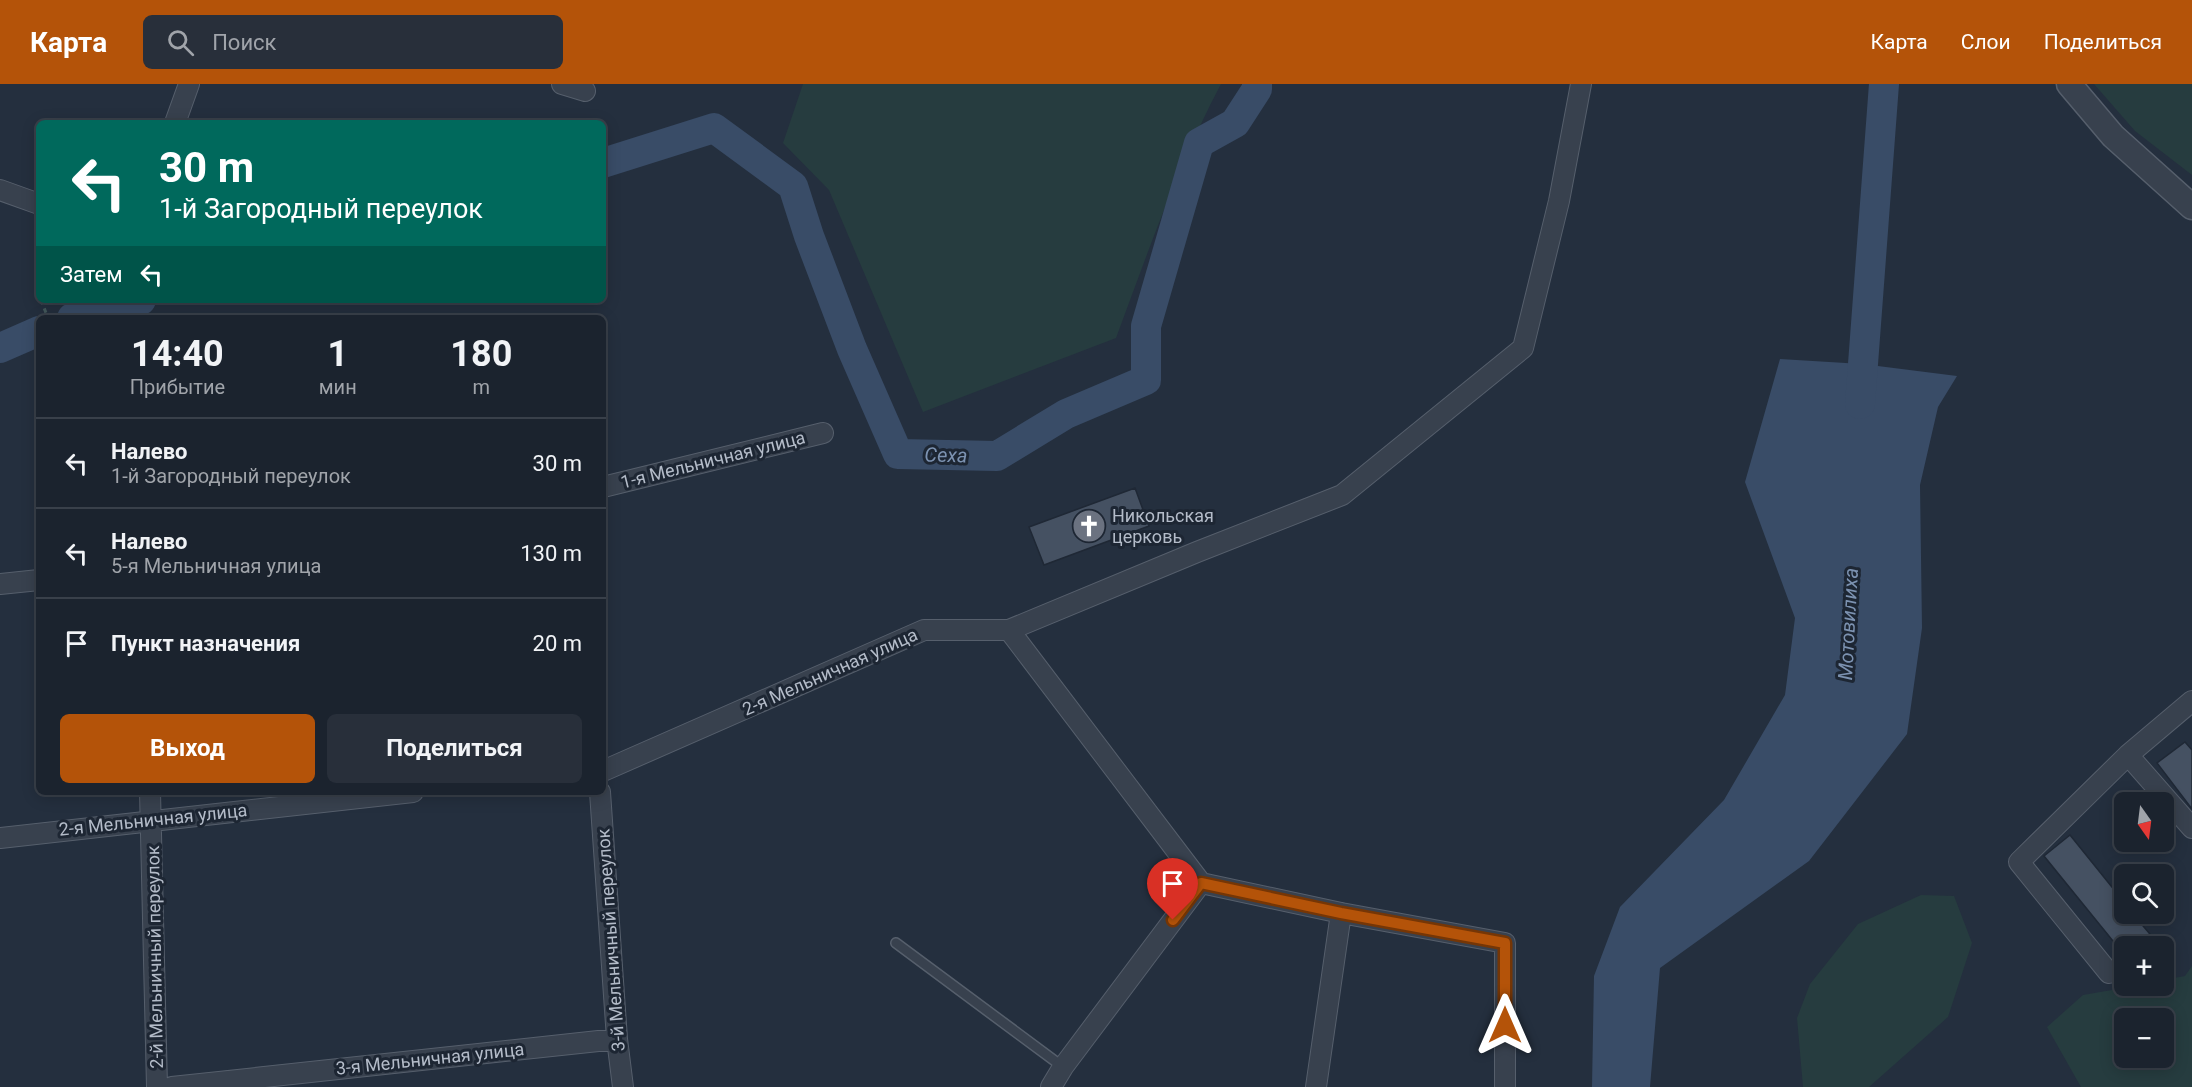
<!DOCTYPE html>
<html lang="ru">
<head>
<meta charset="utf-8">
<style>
	body { margin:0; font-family:Roboto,sans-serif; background:#282f3a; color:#f1f3f6; height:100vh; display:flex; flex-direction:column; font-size:22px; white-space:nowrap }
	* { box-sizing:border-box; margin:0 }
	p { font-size:20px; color:#a0a4aa }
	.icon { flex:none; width:33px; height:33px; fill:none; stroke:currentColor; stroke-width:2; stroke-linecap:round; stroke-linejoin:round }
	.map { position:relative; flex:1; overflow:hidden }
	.drawer { position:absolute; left:36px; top:231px; width:570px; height:480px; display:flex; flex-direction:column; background:#1b232e; border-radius:9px; box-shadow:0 3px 15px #0003,0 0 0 2px #39404a }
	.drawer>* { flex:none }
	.hud { position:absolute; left:36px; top:36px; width:570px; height:183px; border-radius:9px; box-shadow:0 3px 15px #0003,0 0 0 2px #39404a; background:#00695c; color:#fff; overflow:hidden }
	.needle { width:39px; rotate:166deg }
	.controls { position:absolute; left:2114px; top:708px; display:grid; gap:12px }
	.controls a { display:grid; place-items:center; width:60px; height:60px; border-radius:9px; background:#1b232e; box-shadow:0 3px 15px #0003,0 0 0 2px #39404a; font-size:30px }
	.pin { position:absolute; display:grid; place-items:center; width:51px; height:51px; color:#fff; margin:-62px -26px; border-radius:50% 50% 50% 0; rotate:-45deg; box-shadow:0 0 6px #0007 }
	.pin .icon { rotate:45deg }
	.me { position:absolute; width:66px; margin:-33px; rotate:0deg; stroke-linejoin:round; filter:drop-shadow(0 0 4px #0008) }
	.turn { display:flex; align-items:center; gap:21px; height:126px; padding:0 24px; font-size:27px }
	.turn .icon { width:78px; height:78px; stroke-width:2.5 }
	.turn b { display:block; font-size:42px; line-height:51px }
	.then { display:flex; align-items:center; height:57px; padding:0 24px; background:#0003; gap:12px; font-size:22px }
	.eta { display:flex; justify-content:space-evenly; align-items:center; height:102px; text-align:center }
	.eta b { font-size:36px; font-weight:700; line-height:42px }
	.cta { display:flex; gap:12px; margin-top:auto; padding:12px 24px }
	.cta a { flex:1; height:69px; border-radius:9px; background:#b45309; color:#fff; font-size:24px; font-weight:700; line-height:69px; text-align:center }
	.cta a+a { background:#282f3a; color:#f1f3f6 }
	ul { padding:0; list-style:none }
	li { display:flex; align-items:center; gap:18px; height:90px; padding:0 24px; border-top:2px solid #39404a }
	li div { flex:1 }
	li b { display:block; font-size:22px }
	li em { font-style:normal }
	header { display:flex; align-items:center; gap:36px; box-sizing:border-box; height:84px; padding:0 30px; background:#b45309; color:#fff }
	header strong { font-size:28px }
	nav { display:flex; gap:33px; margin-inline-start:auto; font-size:21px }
	.search { width:420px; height:54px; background:#282f3a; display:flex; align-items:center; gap:15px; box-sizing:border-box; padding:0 21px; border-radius:9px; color:#a0a4aa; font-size:22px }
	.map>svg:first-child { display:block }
	.green { fill:#263c3f; fill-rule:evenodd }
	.water { fill:#394c67 }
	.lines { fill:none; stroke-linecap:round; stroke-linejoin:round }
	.river { stroke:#394c67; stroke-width:30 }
	.building { fill:#455162; stroke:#1f2835; stroke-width:1.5 }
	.service-casing { stroke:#565f6c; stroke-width:12 }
	.minor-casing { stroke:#565f6c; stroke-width:22 }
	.tertiary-casing { stroke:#565f6c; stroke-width:27 }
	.path { stroke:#44595c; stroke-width:3; stroke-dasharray:4.5 4.5; stroke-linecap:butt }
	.service { stroke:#38414e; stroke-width:9 }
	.minor { stroke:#38414e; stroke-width:20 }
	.tertiary { stroke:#38414e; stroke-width:24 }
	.route-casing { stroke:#753606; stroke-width:15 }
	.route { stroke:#b45309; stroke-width:10 }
	.labels { text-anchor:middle; stroke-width:6; stroke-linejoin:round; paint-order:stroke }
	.street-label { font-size:18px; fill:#b4bcc9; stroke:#1d2633 }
	.poi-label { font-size:18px; fill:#b4bcc9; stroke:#1d2633; text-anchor:start }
	.water-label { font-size:20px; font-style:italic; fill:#7c92b1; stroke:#1d2633 }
</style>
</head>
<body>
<header>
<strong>Карта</strong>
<div class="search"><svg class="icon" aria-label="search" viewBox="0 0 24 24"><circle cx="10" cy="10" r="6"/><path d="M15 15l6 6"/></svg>Поиск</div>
<nav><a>Карта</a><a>Слои</a><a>Поделиться</a></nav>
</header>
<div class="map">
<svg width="2192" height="1003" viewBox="0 0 2192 1003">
	<rect width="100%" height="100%" fill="#242f3e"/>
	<path class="green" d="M803,0h418c-43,81 -73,168 -105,254l-193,74 -94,-222 -46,-47z
		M2094,0h98v91l-57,-44z
		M1921,811l33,1 18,47 -24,74 -79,70h-66l-6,-69 13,-34 48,-60z
		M2192,882v121h-111l-34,-60 36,-32 52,-9h28v-6l22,-4zM2124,934h39v40h-39z"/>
	<path class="water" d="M1780,275l82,5 95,12 -19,31 -18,78 2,143 -15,106 -98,127 -149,107 -10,119h-58l2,-111 26,-69 104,-107 61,-105 10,-77 -50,-136z"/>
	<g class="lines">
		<path class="river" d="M603,79l111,-35 79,58 16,50 43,113 46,105 99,2 69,-42 80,-34v-54l53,-183 36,-20 22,-34v-5
			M72,234l69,-18
			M0,264l39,-17
			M1860,320l24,-320"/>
	</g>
	<path class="building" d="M1135,404l14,38 -105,39 -15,-38z
		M2185,658l7,8v59l-35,-46z
		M2070,751l54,67v12h9l27,32h-43l-73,-90z"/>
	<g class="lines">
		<g class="service-casing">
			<path id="service" d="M896,859l167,124"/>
		</g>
		<g class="minor-casing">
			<path id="minor" d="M562,0l23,7
				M175,39l14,-39
				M0,106l39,14
				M603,403l220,-54
				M0,500l39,-4
				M1009,546l192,253
				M2128,671l64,73
				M603,687l321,-141h85l188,-78 145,-57 181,-147 36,-147 22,-117
				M150,708l7,295
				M600,708l17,247 6,48
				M0,754l413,-46
				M1201,799l140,30 164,30v144
				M2109,889l-90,-111 109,-107 64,-54
				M172,1003l445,-48
				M1051,1003l12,-20 138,-184
				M1316,1003l25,-174"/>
		</g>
		<g class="tertiary-casing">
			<path id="tertiary" d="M2069,0l44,52 79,71"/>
		</g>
		<path class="path" d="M39,196l-2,12 2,4
			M41,216l7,18"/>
		<use href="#service" class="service"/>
		<use href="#minor" class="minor"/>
		<use href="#tertiary" class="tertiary"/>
	</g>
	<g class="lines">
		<g class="route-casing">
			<path id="route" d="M1173,836l28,-37 140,30 164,30v82"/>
		</g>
		<use href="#route" class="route"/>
	</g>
	<defs>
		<g id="church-disc" transform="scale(1.725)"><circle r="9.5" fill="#6b7280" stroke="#1d2633"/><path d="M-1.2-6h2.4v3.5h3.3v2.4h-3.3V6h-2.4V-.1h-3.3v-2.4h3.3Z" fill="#fff"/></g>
	</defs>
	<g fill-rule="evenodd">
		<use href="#church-disc" x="1089" y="442"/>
	</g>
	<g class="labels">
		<g class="street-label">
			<text transform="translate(713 376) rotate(-14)" y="6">1-я Мельничная улица</text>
			<text transform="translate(830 588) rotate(-24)" y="6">2-я Мельничная улица</text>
			<text transform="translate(153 736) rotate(-6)" y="6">2-я Мельничная улица</text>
			<text transform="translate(611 856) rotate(-94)" y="6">3-й Мельничный переулок</text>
			<text transform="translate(155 873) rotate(-91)" y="6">2-й Мельничный переулок</text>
			<text transform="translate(430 975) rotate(-6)" y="6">3-я Мельничная улица</text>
		</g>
		<g class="poi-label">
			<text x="1112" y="438">Никольская<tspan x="1112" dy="21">церковь</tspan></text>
		</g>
		<g class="water-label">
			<text transform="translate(946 371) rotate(1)" y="7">Сеха</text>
			<text transform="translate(1848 540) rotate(-87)" y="7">Мотовилиха</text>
		</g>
	</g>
</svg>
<div class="controls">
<a><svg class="needle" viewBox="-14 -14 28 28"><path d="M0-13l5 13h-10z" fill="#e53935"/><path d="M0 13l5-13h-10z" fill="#a0a4aa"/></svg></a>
<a><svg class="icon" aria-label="search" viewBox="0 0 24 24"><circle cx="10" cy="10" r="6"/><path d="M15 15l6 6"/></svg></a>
<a>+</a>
<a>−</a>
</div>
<div class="pin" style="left:1173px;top:836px;background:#d93025"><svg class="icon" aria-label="arrive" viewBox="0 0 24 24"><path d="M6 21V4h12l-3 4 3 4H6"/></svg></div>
<svg class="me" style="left:1505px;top:941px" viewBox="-20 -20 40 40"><path d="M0-17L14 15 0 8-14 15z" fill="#b45309" stroke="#fff" stroke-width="4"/></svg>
<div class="hud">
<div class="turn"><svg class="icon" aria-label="left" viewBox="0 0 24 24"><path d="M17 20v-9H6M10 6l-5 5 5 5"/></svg><div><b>30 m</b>1-й Загородный переулок</div></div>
<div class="then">Затем<svg class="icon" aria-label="left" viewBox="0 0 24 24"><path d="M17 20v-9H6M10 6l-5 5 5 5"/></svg></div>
</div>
<section class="drawer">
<div class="eta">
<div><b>14:40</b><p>Прибытие</p></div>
<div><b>1</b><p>мин</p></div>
<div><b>180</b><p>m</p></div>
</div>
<ul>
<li><svg class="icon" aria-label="left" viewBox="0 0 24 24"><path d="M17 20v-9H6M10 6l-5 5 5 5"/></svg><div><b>Налево</b><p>1-й Загородный переулок</p></div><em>30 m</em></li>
<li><svg class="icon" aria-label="left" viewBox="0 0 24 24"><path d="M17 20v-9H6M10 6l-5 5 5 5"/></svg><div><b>Налево</b><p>5-я Мельничная улица</p></div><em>130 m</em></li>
<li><svg class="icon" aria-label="arrive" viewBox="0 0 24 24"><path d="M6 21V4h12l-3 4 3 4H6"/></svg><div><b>Пункт назначения</b></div><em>20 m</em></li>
</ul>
<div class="cta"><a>Выход</a><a>Поделиться</a></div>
</section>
</div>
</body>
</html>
